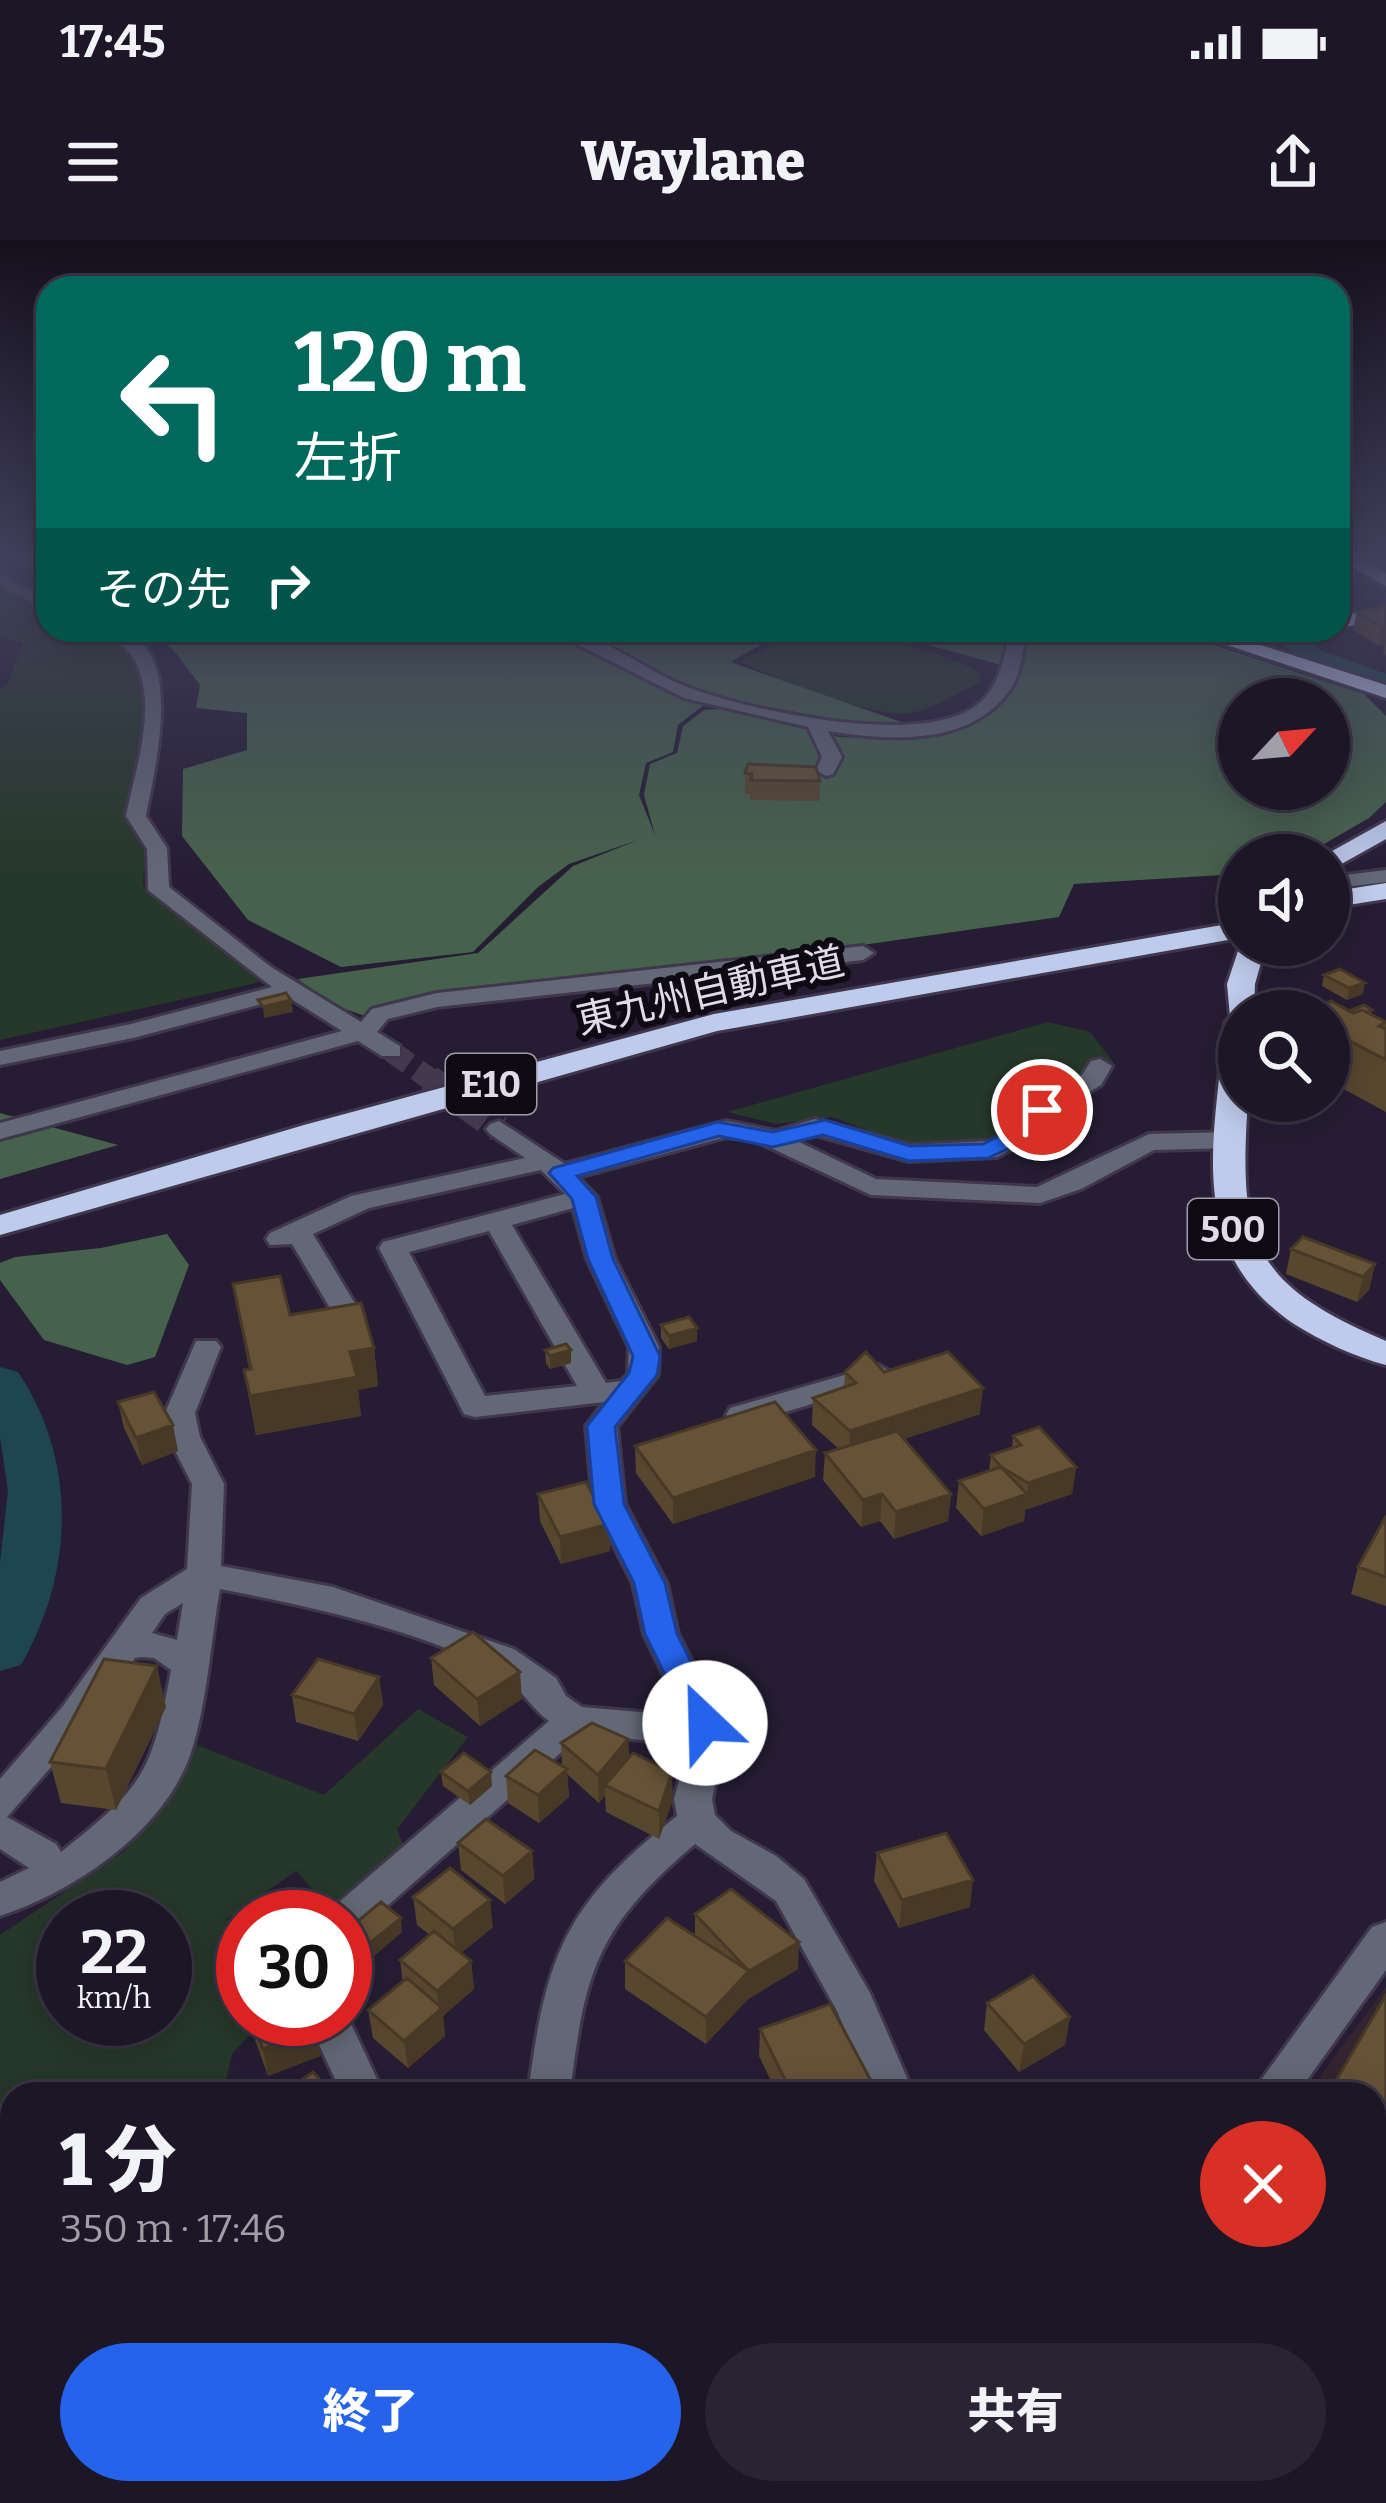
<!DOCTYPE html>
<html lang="ja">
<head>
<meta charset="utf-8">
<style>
	body { margin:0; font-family:Bitter,"Noto Sans JP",serif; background:#292333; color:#f1f3f6; height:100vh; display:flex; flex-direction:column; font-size:45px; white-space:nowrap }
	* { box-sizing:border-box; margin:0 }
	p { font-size:39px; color:#a09fa7 }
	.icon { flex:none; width:66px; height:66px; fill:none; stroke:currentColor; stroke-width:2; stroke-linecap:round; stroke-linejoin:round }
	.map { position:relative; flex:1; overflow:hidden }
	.side { position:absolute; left:0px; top:1842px; width:1386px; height:423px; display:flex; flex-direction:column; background:#1c1627; border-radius:36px 36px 0 0; box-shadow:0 6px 30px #0003,0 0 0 3px #3a3544 }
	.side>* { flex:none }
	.banner { position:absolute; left:36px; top:36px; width:1314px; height:366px; border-radius:36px; box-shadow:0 6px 30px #0003,0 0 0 3px #3a3544; background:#00695c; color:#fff; overflow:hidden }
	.needle { width:78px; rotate:64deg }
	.fabs { position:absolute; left:1218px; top:438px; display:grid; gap:24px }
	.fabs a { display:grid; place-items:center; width:132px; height:132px; border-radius:50%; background:#1c1627; box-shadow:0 6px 30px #0003,0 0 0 3px #3a3544; font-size:60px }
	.speed { position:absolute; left:36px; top:1650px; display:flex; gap:24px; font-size:60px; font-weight:700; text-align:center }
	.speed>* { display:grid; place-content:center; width:156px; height:156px; border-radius:50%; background:#1c1627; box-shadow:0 6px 30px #0003,0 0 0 3px #3a3544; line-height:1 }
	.speed small { font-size:30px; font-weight:400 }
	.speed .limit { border:18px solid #d22; background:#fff; color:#111 }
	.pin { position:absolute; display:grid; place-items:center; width:102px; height:102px; color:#fff; margin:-51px; border:6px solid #fff; border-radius:50%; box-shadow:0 3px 12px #0007 }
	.me { position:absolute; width:132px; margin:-66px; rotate:336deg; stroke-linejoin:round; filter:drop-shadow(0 0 9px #0008) }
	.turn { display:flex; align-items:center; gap:42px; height:252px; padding:0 60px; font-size:54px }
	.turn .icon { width:156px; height:156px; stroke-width:2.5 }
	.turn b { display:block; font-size:84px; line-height:102px }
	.then { display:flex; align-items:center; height:114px; padding:0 60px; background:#0003; gap:24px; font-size:45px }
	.round { display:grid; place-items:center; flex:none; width:126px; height:126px; border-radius:63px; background:#292333 }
	.headline { display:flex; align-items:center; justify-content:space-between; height:204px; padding:0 60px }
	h1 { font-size:72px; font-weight:800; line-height:90px }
	.cta { display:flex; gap:24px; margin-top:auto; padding:24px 60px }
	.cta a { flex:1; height:138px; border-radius:72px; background:#2563eb; color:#fff; font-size:48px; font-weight:800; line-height:138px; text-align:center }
	.cta a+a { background:#292333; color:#f1f3f6 }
	.status { display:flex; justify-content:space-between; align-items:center; height:84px; padding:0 60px; background:#1c1627; direction:ltr }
	.status svg { height:33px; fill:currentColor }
	header { display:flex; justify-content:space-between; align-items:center; height:156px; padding:0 60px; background:#1c1627; font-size:54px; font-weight:800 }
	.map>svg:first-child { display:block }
	.commercial { fill:#342430 }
	.green { fill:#263829; fill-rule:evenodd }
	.forest { fill:#47624c; fill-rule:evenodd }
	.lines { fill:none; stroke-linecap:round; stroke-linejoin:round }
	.river { fill:#1d4650; fill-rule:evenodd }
	.minor-tunnel-far1 { stroke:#42394f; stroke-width:22; stroke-dasharray:22 10; stroke-linecap:butt }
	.minor-tunnel { stroke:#42394f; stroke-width:28; stroke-dasharray:28 14; stroke-linecap:butt }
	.minor-casing { stroke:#40374d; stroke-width:6 }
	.highway-casing { stroke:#40374d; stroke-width:6 }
	.minor { fill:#636876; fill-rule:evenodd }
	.highway { fill:#bfcbec; fill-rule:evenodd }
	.wall { fill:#58472f }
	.shaded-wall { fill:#473926 }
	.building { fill:#665237; stroke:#473926; stroke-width:3 }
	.route { fill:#2563eb; stroke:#184099; stroke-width:3 }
	.labels { text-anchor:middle; stroke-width:12; stroke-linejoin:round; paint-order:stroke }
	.shield { fill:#0e0a14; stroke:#a19ca9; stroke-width:3 }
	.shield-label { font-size:36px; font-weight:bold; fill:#e0dae9 }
	.street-label { font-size:39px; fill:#e0dae9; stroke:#0e0a14 }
</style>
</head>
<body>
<div class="status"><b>17:45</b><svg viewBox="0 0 49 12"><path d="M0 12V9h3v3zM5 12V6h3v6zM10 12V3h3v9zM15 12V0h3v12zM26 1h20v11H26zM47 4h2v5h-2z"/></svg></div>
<header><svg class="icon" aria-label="menu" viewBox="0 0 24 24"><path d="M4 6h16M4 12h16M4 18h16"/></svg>Waylane<svg class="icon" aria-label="share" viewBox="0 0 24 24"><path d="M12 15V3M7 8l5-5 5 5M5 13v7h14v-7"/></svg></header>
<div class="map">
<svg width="1386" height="2263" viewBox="0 0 1386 2263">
	<rect width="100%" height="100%" fill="#261d34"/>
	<path class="commercial" d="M1386,1747v516h-178l-6,-10h172v-399h-67z"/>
	<path class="green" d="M0,346l27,18 21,6v20h56l22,18 14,26 5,27 -16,115 17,29 -3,40 10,12 56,36 51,49 -260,58v-350l8,-7 15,-40 -23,-7z
		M805,392c59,5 121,12 174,40l2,10c-21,9 -47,27 -70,31 -35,7 -138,-37 -173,-52z
		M1048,782l42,10 24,31h-21c-26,26 -58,34 -86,52l11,8 -31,18 -76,5 -79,-29 -56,7 -49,-12z
		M418,1469l50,28 -71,92 13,35 -65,53h-7l-42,-46 -70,49 17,3v96h21l-32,35 -9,40h-211v159l-12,12v-330l125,-84 72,-106 127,50zM63,1677h102v102h-102z"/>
	<path class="forest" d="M149,390h640l-59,32 177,62 -19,3 75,-4 53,-54 -142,-39h293l197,64 22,22v86l-17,16 -64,37h-66v19l-165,10 -15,33 -694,99 -35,-12 -32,-25 180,-26 95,-87 65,-26 -69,24 -31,23 -65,65 -132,15 -93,-47 -66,-84 1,-67 64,-19v-37l-51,-5 4,-23 -26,-34zM714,457l168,31 -7,10 -36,-1 -109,-29 -26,2 -21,16 -6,27 -27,11 -6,31 11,40 -16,-40 7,-32 27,-11 5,-27zM1239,459h90v90h-90z
		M0,873l118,32 -118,34z
		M167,994l22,31 -34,92 -28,8 -83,-25 -44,-60v-17l15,-6 86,-9z"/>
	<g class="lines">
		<path class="river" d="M1245,390h44l19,6 10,13 68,25v19c-35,-9 -70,-23 -97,-44 -13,-10 -32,-7 -44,-19z
			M0,1127l18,5c60,89 56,201 3,293l-21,6v-109l8,-71 -8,-54z"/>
		<path class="minor-tunnel-far1" d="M391,811l43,31"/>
		<path class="minor-tunnel" d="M429,839l70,50"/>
		<g class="minor-casing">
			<path id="minor" d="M0,335l48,24v12l-48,-25z
				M105,390c86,0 50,136 41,186l21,32 2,39 102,80 90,55 11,-13 65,-16 426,-47 11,7 -11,7 -426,47 -49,12 -11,13 23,14v10h-18l-24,-15 -358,98v-16l342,-92 -54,-34 -155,41 -133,27v-14l131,-27 141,-37 -124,-97 -1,-41 -21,-33c9,-46 31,-106 11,-151 -7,-16 -21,-23 -32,-35z
				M549,390c50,0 88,36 133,55 62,25 239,64 295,20 20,-15 25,-40 31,-64l-7,-11h17l7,11c-3,15 -5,33 -13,46 -40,60 -121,54 -184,44l14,26 -9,17 -7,2 -10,-6 6,-13 -14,-30 -124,-29z
				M1386,630v12l-57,7v-12z
				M1100,819l12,7 -11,19 -50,30 -21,24 -33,18 -88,4 -93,-26 -19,6 79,38 161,8 112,-53 82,-2 13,8 -13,8 -77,2 -73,39 -41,14 -169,-8 -115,-54 -30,-4 -148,40 19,20 18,62 44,88 -1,28 -41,52 8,77 42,80 11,50 45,89 2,21 -13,55 3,16 16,16 45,25 28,23 66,114 44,101h-42l-35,-83 -61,-110 -81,-57c-98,84 -110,125 -125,250h-42c18,-139 36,-189 149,-278l-3,-17 13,-47 -36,-11 -69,-7 -223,197 -14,5v-19h-18l4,-8 218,-188c-22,-16 -31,-40 -61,-55 -82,-39 -180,-60 -268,-77 -9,51 -12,104 -26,154 -23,84 -116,147 -194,173v-34l29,-14 -29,-19v-70l63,-73 78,-108 46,-29 5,-85 -24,-47 -3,-24 31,-72h20l5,6 -26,66 5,24 24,47 -3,82 112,21 181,62 42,29 10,18 16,11 69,6 36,11 -43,-90 -11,-50 -40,-80 -7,-78 18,-24 -129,15 -11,-3 -85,-166 4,-6 182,-48 -24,-24 -172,38 -56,26 44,73 -14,9 -10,-3 -41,-69 -22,1 -4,-6 4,-6 81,-37 174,-38 -35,-24 -4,-5 4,-5 9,-3 66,43 161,-43 50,10 39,-12 95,26 81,-4 21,-12 21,-24 49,-30 9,-14zM573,968l14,51 42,88 -1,27 -7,7 -15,2 -94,-158zM489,991l88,155 -92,10 -76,-144zM183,1363l-6,37 -25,-7 13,-19zM142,1417l12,1 17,12c-19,104 -28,117 -110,182l-5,-8 -49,-27 82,-93 46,-66z
				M879,1125l15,9 -4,7 -149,44 -15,-10 4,-7z
				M1386,1682v48l-89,124h-46l121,-167z
				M345,1771l39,83h-42l-35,-75h38z
				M0,2191l12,3v50l-12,-3z
				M125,2253h52l-4,10h-52z
				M386,2253h55l4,10h-55z
				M1168,2253h53l4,10h-53z"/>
		</g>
		<g class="highway-casing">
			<path id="highway" d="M1338,319h22l26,14v13z
				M1386,370v12l-48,5v-12z
				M1182,390h31l173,55v13z
				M1386,581v18l-57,32v-16h-4z
				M1386,643v16l-57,9v-16z
				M1239,682v16l-522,93 -717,204v-20l304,-90 410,-111z
				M1240,705h26l-11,39 -1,27h-15v90h9c-10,141 4,183 138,240v24c-31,-8 -65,-24 -92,-41 -111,-75 -79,-186 -69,-301l5,-6 -3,-33z"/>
		</g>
		<use href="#minor" class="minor"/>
		<use href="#highway" class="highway"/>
	</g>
	<path class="wall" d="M1386,366v50l-3,-4 2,-8 -7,1 -25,-15 4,-18z
		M745,533l75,8 -1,20 -69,-1v-6h-5z
		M1324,735l39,19 -16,6 -25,-14z
		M1372,770l-1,4 15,8v90l-57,-31v-70z
		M1291,1009l84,15 -6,26 -12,12 -71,-28z
		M233,1044l57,31 84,33 4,38 -20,4 3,26 -105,19 -12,-65 5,-1z
		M661,1085l36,3v13l-28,8 -8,-11z
		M545,1110l26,13 -21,6 -4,-6z
		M845,1132h39l96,42 -76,25 47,55 -3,27 -54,18 -14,-18 -19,6 -38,-47 2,-27 14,-4 -27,-24 1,-27 31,-11z
		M118,1162l60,49 -36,14 -18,-37z
		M1013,1196l63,31 -4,27 -47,16 -1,11 -43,15 -25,-28 3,-27 30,-10 2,-16 21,-7z
		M635,1206l180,31 -142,47 -37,-51z
		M538,1254l71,30 1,27 -49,13 -21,-43z
		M1386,1276v90l-35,-12 7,-27z
		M431,1418l91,41 -42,27 -46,-41z
		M379,1437l4,28 -25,36 -62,-19 -4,-27z
		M166,1467l-50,103 -55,-7 -11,-41z
		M628,1499l1,18 44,42 -14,40 -53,-27 -1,-17 -6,8 -32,-29 2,23 -30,26 -31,-20 -2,-27 56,-9 -1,-24z
		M441,1532l51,14 -22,19 -27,-19z
		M458,1603l74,8 2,28 -29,25 -44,-34z
		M877,1613l93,54 -71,21 -25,-47z
		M413,1657l80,30 -32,26 10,8 3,28 -31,27 2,20 -37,32 -35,-30 -5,-28 35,-28 -3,-22 30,-25 -13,-10z
		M695,1674l103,55 -50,30 -42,45 -81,-55v-28l70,-25z
		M346,1691l56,1 -34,29 -20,-16z
		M1386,1755v349l-11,21 -1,-271z
		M987,1763l83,14 -5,28 -46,27 -35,-42z
		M250,1779h61l4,9 5,28 -52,20 -13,-36z
		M760,1789l118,65h-101l-18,-38z
		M0,2020l12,6v86l-12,-11z
		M629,2253h78l5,4v6h-83z
		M811,2253h77l7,10h-84z
		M966,2253h60l-7,10h-46z
		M1084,2253h74l-8,10h-60z"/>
	<path class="shaded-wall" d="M1386,386v18l-8,1 4,-18z
		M1365,743l-2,11 -16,6 2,-12z
		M291,760l2,12 -29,6 -1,-11z
		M1375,1024l-6,26 -12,12 6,-25z
		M697,1088v13l-28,8v-13z
		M374,1108l4,38 -20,4 3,26 -105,19 -6,-39 100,-44z
		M571,1110v13l-21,6v-13z
		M983,1148l-3,26 -131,43 1,-26z
		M173,1185l5,26 -36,14 -6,-27z
		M816,1210l-1,27 -142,47v-26z
		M1076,1227l-4,27 -47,16 -1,11 -43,15 3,-27 43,-15 1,-11z
		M882,1254l-2,27 -19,6 2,-27z
		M951,1254l-3,27 -54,18 2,-27z
		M609,1284l1,27 -49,13 -1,-27z
		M157,1426l9,41 -50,103 -10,-41z
		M520,1432l2,27 -42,27 -3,-27z
		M379,1437l4,28 -25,36 -4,-27z
		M628,1499l1,27 -24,19v10l-6,8 -1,-28z
		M567,1529l2,28 -30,26 -1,-28z
		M491,1532l1,14 -22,19 -2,-14z
		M672,1532l1,27 -14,40v-28z
		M532,1611l2,28 -29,25 -2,-28z
		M973,1640l-3,27 -71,21 3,-28z
		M490,1660l3,27 -37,30 -3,-28z
		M401,1678l1,14 -34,29 -3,-14z
		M799,1702l-1,27 -50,30 -42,45v-27l43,-46z
		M471,1721l3,28 -31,27 2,20 -37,32 -4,-27 35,-30 -2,-20z
		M1070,1777l-5,28 -46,27 5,-28z
		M315,1788l5,28 -52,20 -5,-27z
		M1145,2253h13l-8,10h-12z"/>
	<path class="building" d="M1386,366v20l-4,1 -25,-15z
		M748,524l68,3 4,14 -69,-1 1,-6 -7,-1z
		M1340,729l25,14 -16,5 -25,-13z
		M286,753l5,7 -28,7 -5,-7z
		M1331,761l22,12 9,-3 24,12 -7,4 7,3v31l-57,-30v-19h-22z
		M1364,765l8,5 -5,2 -5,-2 -9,3 -4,-2z
		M1303,997l72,27 -12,13 -72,-28z
		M280,1036l10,39 71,-12 13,45 -24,4 7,25 -107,19 -6,-26 7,-1 -18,-85z
		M689,1077l8,11 -28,8 -8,-11z
		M566,1104l5,6 -21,6 -5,-6z
		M866,1112l18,20 64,-20 35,36 -133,43 -37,-33 43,-15 -11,-11z
		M154,1152l19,33 -37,13 -18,-36z
		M775,1162l41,48 -143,48 -38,-52z
		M1039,1187l37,40 -48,16 -27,-16 26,27 -43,15 -25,-28 42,-14 -10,-12 30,-10 -8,-9z
		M897,1191l54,63 -55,18 -14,-18 -19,6 -38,-47z
		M586,1242l23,42 -49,13 -22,-43z
		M1386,1276v61l-28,-10z
		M473,1392l47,40 -43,27 -46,-41z
		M104,1419l53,7 -51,103 -56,-7z
		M318,1419l61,18 -25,37 -62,-19z
		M592,1483l36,16 -30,36 -37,-32z
		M535,1510l32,19 -29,26 -32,-19z
		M464,1513l27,19 -23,19 -27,-19z
		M633,1513l39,19 -13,39 -54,-26z
		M486,1579l46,32 -29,25 -45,-33z
		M946,1593l27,47 -71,20 -25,-47z
		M450,1628l40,32 -37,29 -40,-32z
		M731,1649l68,53 -50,29 -43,46 -81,-56 42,-43 82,53 -54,-57z
		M381,1662l20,16 -36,29 -19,-16z
		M434,1691l37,30 -34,30 -37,-31z
		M1033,1736l37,41 -46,27 -37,-41z
		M407,1738l35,30 -38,33 -36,-31z
		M1386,1755v149l-12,-6v-44h-46z
		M830,1764l48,90h-86l-32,-65z
		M251,1779h60l4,9 -52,21z
		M313,1832l20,22h-52z
		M1374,1919l12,7v156l-12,-7z
		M3,2017l9,9v69l-12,-11v-64z
		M342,2253h41l7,10h-61z
		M636,2253h71l5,4 -4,6h-61z
		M813,2253h75l7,10h-75z
		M989,2253h31l-2,10h-21z
		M1107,2253h38l-7,10h-25z"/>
	<linearGradient id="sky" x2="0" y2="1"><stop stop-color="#15101d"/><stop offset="0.5" stop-color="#41405c"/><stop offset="1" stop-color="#41405c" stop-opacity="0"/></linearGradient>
	<rect width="1386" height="636" fill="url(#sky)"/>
	<path class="route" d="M1042,863l11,7 -24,29 -41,19 -79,3 -86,-26 -50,12 -54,-11 -142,40 19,21 17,62 47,97 -3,19 -42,52 9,77 41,79 12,51 45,89 -5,9h-24l-48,-98 -11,-51 -40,-79 -7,-78 42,-53 4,-17 -45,-97 -16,-60 -23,-26 4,-5 165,-46 55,10 52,-12 85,26 73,-2 30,-15 21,-24z"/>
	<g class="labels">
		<g class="shield">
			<rect x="446" y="814" width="90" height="60" rx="9"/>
			<rect x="1188" y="959" width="90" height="60" rx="9"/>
		</g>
		<g class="shield-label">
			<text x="491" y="857">E10</text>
			<text x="1233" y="1002">500</text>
		</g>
		<g class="street-label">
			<text transform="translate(710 750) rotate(-13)" y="14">東九州自動車道</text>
		</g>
	</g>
</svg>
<div class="fabs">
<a><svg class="needle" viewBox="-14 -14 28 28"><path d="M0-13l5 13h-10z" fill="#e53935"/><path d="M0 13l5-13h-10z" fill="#a09fa7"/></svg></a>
<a><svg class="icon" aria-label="sound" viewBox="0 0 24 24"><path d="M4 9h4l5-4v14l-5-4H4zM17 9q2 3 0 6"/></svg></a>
<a><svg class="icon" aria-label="search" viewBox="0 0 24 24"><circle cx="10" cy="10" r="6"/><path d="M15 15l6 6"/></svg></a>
</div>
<div class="speed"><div>22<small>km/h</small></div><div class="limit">30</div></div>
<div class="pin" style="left:1042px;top:870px;background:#d93025"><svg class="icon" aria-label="arrive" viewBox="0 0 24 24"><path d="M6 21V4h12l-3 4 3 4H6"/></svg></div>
<svg class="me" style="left:705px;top:1483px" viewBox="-20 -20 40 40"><circle r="19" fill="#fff"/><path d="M0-13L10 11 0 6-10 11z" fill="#2563eb"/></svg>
<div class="banner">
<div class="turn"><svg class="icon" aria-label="left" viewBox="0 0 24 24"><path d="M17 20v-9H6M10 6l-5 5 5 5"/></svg><div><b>120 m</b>左折</div></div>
<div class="then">その先<svg class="icon" aria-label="right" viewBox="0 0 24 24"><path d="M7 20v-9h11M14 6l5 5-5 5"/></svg></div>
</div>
<section class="side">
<div class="headline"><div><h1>1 分</h1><p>350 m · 17:46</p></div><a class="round" style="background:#d93025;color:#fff"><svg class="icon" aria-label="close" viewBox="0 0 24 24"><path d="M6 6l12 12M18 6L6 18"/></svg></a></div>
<div class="cta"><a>終了</a><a>共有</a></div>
</section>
</div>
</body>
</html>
